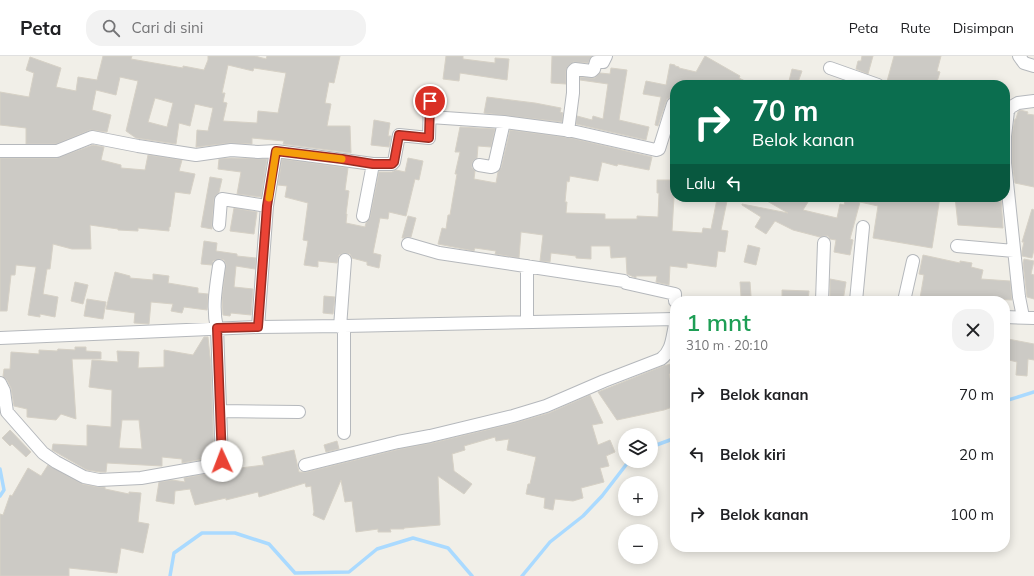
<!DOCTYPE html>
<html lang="id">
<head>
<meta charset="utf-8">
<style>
	body { margin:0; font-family:Mulish,sans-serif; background:#f2f2f2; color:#202124; height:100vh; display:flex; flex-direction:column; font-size:15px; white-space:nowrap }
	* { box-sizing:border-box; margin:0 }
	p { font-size:13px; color:#757577 }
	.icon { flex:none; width:22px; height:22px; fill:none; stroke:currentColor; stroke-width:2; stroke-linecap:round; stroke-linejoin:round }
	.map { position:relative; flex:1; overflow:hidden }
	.sheet { position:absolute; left:670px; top:240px; width:340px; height:256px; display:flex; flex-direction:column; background:#fff; border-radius:16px; box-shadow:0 2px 10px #0003 }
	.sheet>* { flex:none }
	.banner { position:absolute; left:670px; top:24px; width:340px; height:122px; border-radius:16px; box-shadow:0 2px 10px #0003; background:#0b6e4f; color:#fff; overflow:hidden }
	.fabs { position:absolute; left:618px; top:372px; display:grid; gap:8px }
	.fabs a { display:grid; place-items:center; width:40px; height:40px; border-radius:50%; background:#fff; box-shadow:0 2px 10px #0003; font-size:20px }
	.pin { position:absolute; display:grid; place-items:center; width:34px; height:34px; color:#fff; margin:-17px; border:2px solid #fff; border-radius:50%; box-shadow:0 1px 4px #0007 }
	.me { position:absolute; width:44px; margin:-22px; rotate:358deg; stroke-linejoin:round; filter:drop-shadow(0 0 3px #0008) }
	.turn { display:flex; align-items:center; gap:14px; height:84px; padding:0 16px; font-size:18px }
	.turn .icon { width:52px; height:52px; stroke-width:2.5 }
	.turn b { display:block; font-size:28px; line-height:34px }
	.then { display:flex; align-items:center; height:38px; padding:0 16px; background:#0003; gap:8px; font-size:15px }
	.round { display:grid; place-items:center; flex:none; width:42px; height:42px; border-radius:16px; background:#f2f2f2 }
	.summary { display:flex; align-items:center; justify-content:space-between; height:68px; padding:0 16px }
	h1 { font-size:24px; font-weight:600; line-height:30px; color:#1e9e55 }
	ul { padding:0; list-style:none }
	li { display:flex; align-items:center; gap:12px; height:60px; padding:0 16px }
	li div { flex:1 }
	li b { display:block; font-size:15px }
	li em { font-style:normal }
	header { display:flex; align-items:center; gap:24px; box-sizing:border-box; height:56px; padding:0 20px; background:#fff; border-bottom:1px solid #e0e0e0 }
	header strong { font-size:19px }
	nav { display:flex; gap:22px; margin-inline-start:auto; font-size:14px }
	.search { width:280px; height:36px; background:#f2f2f2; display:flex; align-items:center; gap:10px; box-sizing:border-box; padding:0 14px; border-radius:16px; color:#757577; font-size:15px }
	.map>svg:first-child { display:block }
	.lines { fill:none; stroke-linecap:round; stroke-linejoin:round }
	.stream { stroke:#aadaff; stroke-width:3.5 }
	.building { fill:#cccac5; stroke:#d6d1c6; fill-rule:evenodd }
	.minor-casing { stroke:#b5b8bc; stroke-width:14 }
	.minor { stroke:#fff; stroke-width:12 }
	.route-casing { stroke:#982c22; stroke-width:10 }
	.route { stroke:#ea4335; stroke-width:7 }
	.slow { stroke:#f59e0b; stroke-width:7 }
</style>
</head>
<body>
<header>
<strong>Peta</strong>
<div class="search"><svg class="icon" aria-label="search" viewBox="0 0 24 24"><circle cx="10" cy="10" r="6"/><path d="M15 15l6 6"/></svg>Cari di sini</div>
<nav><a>Peta</a><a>Rute</a><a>Disimpan</a></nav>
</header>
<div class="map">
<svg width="1034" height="520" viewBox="0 0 1034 520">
	<rect width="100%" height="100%" fill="#f1efe8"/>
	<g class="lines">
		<path class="stream" d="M1005,345l29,-9
			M651,391l19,-7 5,3
			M0,413l4,21 -4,6
			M170,520l4,-23 28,-20h33l34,11 26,29 54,-1 28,-23 36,-11 35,10 24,28
			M522,520l28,-34 33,-26 19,-20 27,-35"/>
	</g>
	<path class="building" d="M103,0h29l-1,3 52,9v-2l21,4 4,-10v-4h47l11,3 1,-3h73l-6,27 -5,-1 -4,21 6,1 -4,22h23l1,27 -68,-9 1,-3 -32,-3v6l-22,-1 -34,4 1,-17 11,1 5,-23 -18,-4 -5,22 -11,-3 -3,21 -40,-6 -10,-7 12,-50 -18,-4 -4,18 -20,-5 -4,20 19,5 -4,17 -17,-2 -34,14h-30v-16l-26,-3v-33l29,5 5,-24 -8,-3 4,-13 31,11 -5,19 20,4 2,-14 19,3zM228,9l25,6 1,-3 32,5 -8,40 -20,-2 -1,12 -34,-2 4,-18 -4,-1 2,-9h-3zM155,42l18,5 -6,24 -19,-5z
		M446,0h17v3l32,4v-5l14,1 -2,21 -47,-7 -1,8 -16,-2z
		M552,0h40l-4,7 -15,-1 -5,4 -2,5v13l-15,-1z
		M705,0l35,20 -1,2 14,7h-78v11l-8,3 -9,27 -3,-1 6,-28 -18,-3 3,-13 20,4 4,-21 5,1v1l4,1v1l17,4z
		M862,0h11l-5,18 -12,-5 2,-8h3z
		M894,0h47l-4,15 3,1 -4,13h-50z
		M611,12l16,2 -8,50 30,7 -3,13 -70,-16 1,-8 15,4 1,-4 10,3 5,-35 -28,-4v-3l11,1h4l5,-5 10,1z
		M792,13l10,2 -5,14h-9z
		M487,41l48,6 26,5 -1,4 3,1 -1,9 -78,-9z
		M1020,54l8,2 -1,2 7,1v72l-19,-4 -3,-20v-27l3,-17h1l2,-7z
		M374,64l16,3 -2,13h3l-2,11 -18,-2z
		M460,71l35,2 -4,18 -13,-1 -1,12 -4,3 -1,3v4l3,3 -1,8 22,4 2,-11 3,-4 9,-38 61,8 81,19 -3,13 -31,-6 -1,2 -15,-4 -4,19 -28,-5 -1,6 -2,-1 -2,21h2l-1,11 39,1v5h32v-3l21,1 1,-24h-2v-13h18l-3,51 30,2 1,-5 8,1 6,-30 10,2 -6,29 7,1 -3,21 -7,-1 -2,16 -29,-4v5l-17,-2 -1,19 -13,-3 1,-6h-21v2l-9,-4 -1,-17 -15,1 -1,-12h-19v13l-15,-1v-2l-25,-3 -1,9 -10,-1 3,-26 -22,-3 -2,26 -24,-4 1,-3 -21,-3 -1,3 -36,-7 4,-16 4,1 2,-14h2l7,-41h-2l5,-22h-5z
		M93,89l11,2 -3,13 20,5v3l24,2 3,-15 34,5 -3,11 16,3 -5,20 -15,-2 -5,35h-1v4l-31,-3v3l-20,-1v-1l-28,-4 1,24h-19l-19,-5 -3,25h-3l-4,25 15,3 -3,20 -15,-3v3l-12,-2 8,-48 -20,-2 -1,10h-4l-4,36h-7v-153h57z
		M231,102l36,1 -6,38 -24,-3 4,-22 -23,-3 1,-10z
		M408,102l15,3 -4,19 -4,-1 -9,37 -17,-4 -1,7 -8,-1 -7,35 8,2 -2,13 -12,-3v-3l-15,-4 -2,-4 -5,-1 -6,2 -2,8 -19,-2v6l-14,-2 4,-24 -5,-1 5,-37 -23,-6 2,-11 -9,-1 4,-26 66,9 -3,22 4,1 -3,23h1l-1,9 19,4 1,-4 4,-6 9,-45h13l4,-2 9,2z
		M210,121l12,2 -3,13 -3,3 -2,4 -2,25v5l-11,-2z
		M760,141h40l8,5 -5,8 34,8 3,-14 4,1 2,-8h94l-8,51 -59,-10 5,-32 -18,-4 -10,37 3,1 -3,15 -16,-3 2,-12 -6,-1 -2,-3h-4l-4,1 -27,-7 -18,-9 -9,13 -11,-7 6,-10 -19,-12v-1l46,9z
		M955,141h46l2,31 -45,-3z
		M234,152l23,4 -3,22 -24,-3z
		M1032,153l2,1v40l-2,8 -10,-2v-5l2,-9h-2z
		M408,160l8,2 -5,19h-4l-4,1h-1z
		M204,185l13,2 -1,8 21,3v2l19,2 -1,11 -19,-3 -2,21 19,2 -2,26 -20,-2 -1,3 -7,-1 -1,-17 4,-34 -2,-4 -4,-1 -7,2 -1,4 -11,-1z
		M748,189l12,3 -4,17 -12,-3z
		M923,199l37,8v-2l12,2 -1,4 12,3 -2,9 29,2 2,19 -21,-1 -1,2h-44l-26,-3 4,-23 -5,-1z
		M1024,203l10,2 -3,13 3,1v24l-7,-2 -4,-34z
		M115,216l15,4v2l23,2v-6l16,2 -1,7 30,5v5l10,1 -1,16 -23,-3 -2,6 -11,-2 2,-7 -22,-2 -2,22 -15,-1 1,-10 -29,-4z
		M830,223l16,3 -3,19h-13z
		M75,226l13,3 -5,19 -12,-3z
		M740,226h10l1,14h-10z
		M782,234l27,1 -1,10h-26z
		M324,240l11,1 -2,17 -10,-1z
		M87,243l19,3 -3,17 -19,-3z
		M204,281h4l3,29 3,91 -32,6v-4l-20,-2v9l-55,-3 -1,9h-6l-13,-2 -35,-20 1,-6 34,2v-21l24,2 1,-37 -23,-3 3,-27 26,2 -1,-11 22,1 -1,16 26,-1v-17l29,5zM122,364h17l3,29 -23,-1z
		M1008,283l26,5v16l-6,-1 -1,17 -11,-1 1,-13 -12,-3z
		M75,291h11v4l15,1v7h-29l4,60 -15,-5 -5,6 -29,-3v-8l-13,-3 -3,-18 -4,-8 -4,-4 1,-7h6l1,-17 28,2v-4l18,1 1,-2 17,1z
		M675,307v11h-6l4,16h-2l4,11v5l-11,4 -47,10 -19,-28 65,-26z
		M590,339l13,28 -11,2 6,20 12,-5 5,12 -9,4 3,10 -9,2 4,14 -23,6 2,10 -10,3 -18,-2 -2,11 -9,-2 1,-10 -19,-4 2,-10h2l6,-27 -29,-7 2,-11 -13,2 -1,-4 -31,9 1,4 -13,4 2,17 18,13 -8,10 -26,-18 2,49 -36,3v1h-14l1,3h-13v-3l-22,3 -4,-31 -7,1 -4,-22 -17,40 -11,-5 1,-3 -3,-26 -5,1 -1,-4 -46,14 -1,-5 -32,8v-2l-31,7 -5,-16 -15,2 -1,13 -18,-3 3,-19 13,-2 13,2 -1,-4 37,-7 6,-4 13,-1v2l24,-3 -2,-8 32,-7 5,22h8l93,-23 32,-6 83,-20 34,-10z
		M10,374l21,22 -5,5 -14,-13 -2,2 -8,-8z
		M337,385l2,8 -13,3 -2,-7z
		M48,409l34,19 16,3h7v2l24,5v-2l12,1 -3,29 11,2 -6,29 -22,-5 -4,25 -48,-5v8h-69v-62l3,1 7,-20 2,1 16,-28 13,8z"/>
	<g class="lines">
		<g class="minor-casing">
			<path id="minor" d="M1019,0l5,7 10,3
				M830,12l48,17
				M430,61l74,5 68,9 84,19 3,-1 14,-45 2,-1
				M568,75l5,-38v-22l2,-2 17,2 2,-2 2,-7h7l3,-6
				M0,95h57l35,-14 46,9 58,9 35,-5 27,2 18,-1
				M479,109l12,2 3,-1 10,-44
				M363,160l10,-52
				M219,169l2,-25 1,-1 45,7
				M408,188l31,9 185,28 2,2 49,11v7
				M957,190l57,5
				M527,210v56
				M822,245l2,-58
				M856,245l7,-74
				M904,245l9,-40
				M1005,261l29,1
				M1023,261l-4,-20 -14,-134v-27l3,-25 3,-4 7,-4 16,-2
				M258,271l9,-121 9,-55 97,13h19l2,-2 5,-27 30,3 1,-37
				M340,271l5,-67
				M0,282l258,-11 86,-1 331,-7
				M0,327l4,8 3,21 29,33 7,8 13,9 28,15 15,3 42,-2 79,-14 2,-3 -5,-133c-5,-20 -1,-41 2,-62
				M220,355l79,1
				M344,377v-107
				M305,409l93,-23 32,-6 83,-20 33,-10 58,-25 57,-22c11,-8 11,-21 14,-34"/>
		</g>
		<use href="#minor" class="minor"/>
	</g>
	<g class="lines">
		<g class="route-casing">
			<path id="route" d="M222,405l-5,-133 41,-1 9,-121 9,-55 66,8 31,5h19l2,-2 5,-27 30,3 1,-37"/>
		</g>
		<use href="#route" class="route"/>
		<path class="slow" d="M269,142l7,-47 66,8"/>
	</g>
</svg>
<div class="fabs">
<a><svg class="icon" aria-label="layers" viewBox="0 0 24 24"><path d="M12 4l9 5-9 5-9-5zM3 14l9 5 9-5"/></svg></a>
<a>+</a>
<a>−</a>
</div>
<div class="pin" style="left:430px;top:45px;background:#d93025"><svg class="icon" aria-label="arrive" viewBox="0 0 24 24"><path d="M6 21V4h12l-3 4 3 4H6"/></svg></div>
<svg class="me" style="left:222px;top:405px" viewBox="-20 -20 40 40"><circle r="19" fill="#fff"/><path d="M0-13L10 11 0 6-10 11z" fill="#ea4335"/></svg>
<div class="banner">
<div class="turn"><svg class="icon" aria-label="right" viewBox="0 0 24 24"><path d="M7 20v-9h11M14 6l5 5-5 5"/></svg><div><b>70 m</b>Belok kanan</div></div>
<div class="then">Lalu<svg class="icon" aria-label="left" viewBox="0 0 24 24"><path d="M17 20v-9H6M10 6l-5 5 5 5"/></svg></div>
</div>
<section class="sheet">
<div class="summary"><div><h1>1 mnt</h1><p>310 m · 20:10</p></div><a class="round"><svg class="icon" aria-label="close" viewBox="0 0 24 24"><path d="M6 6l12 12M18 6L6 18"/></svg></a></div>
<ul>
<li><svg class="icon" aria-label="right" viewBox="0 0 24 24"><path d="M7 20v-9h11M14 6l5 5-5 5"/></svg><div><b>Belok kanan</b></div><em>70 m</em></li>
<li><svg class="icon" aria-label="left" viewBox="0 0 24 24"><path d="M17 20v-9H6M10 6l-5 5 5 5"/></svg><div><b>Belok kiri</b></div><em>20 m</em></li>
<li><svg class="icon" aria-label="right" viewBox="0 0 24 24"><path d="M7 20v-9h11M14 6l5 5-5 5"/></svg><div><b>Belok kanan</b></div><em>100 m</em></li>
</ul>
</section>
</div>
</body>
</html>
